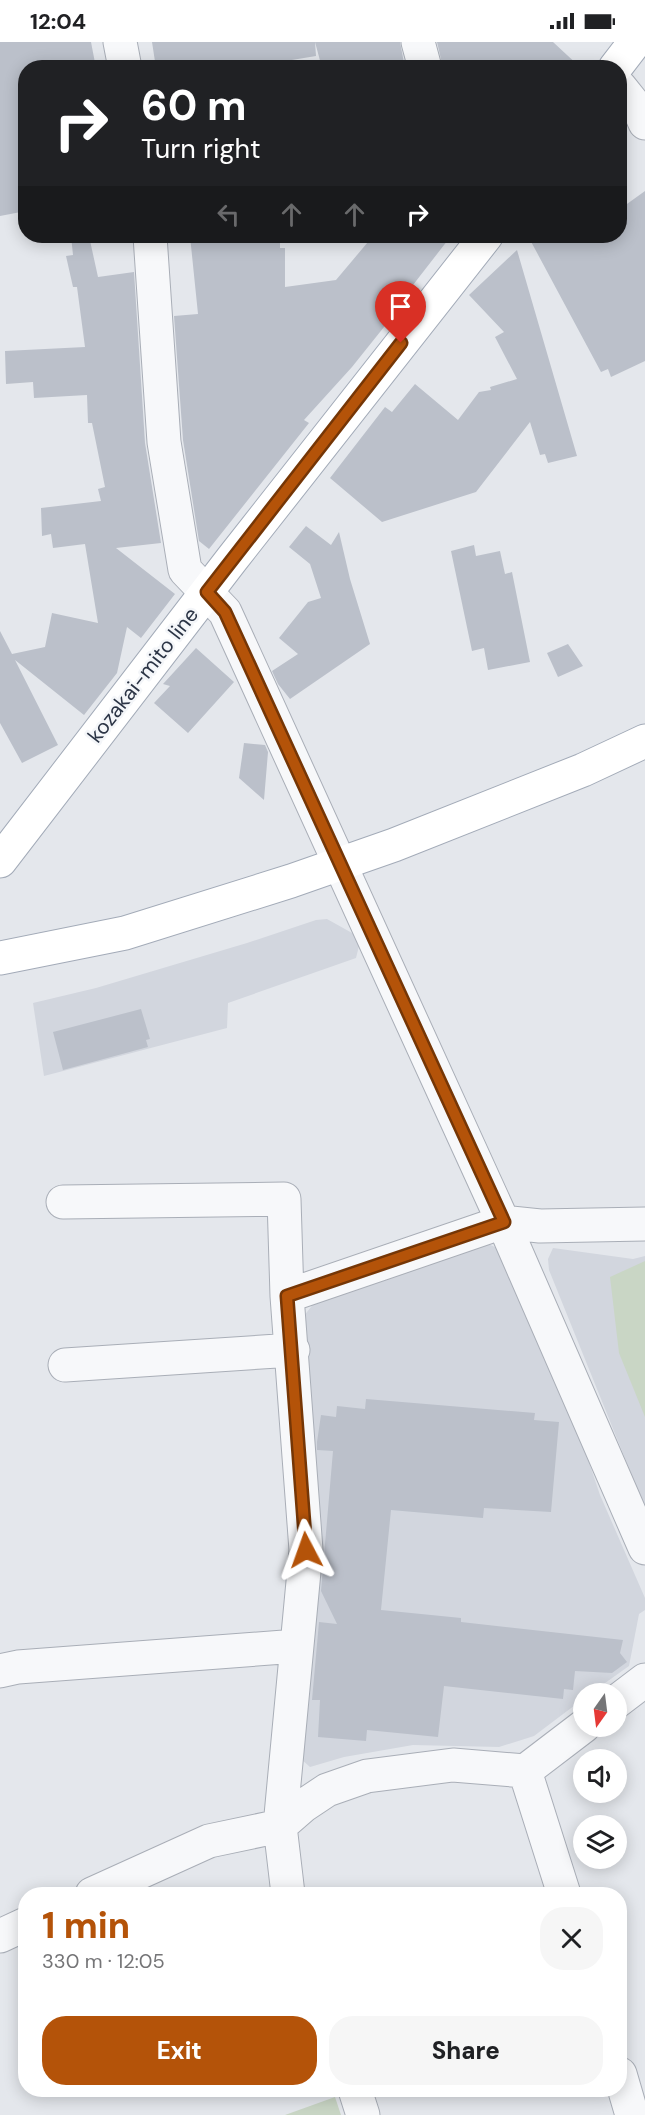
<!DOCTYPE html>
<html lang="en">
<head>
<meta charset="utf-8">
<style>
	body { margin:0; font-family:"DM Sans",sans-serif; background:#f6f6f6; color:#202124; height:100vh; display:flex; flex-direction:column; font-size:22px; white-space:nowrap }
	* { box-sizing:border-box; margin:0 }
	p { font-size:20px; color:#757577 }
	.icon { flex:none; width:33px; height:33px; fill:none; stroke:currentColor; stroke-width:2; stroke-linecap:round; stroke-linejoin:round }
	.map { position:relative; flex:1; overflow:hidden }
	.sheet { position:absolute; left:18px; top:1845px; width:609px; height:210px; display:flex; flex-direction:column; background:#fff; border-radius:24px; box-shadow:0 3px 15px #0003 }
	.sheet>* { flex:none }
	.banner { position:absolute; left:18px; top:18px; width:609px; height:183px; border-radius:24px; box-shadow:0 3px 15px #0003; background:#202124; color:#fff; overflow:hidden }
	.needle { width:39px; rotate:194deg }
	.buttons { position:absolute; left:573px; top:1641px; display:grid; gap:12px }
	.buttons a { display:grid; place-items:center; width:54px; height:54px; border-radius:50%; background:#fff; box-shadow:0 3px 15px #0003; font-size:30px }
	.pin { position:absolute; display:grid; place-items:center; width:51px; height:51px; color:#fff; margin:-62px -26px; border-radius:50% 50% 50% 0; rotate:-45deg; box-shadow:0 0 6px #0007 }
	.pin .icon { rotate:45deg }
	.me { position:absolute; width:66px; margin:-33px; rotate:356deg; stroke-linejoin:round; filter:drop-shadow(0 0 4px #0008) }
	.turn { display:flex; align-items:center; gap:21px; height:126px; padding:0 24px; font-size:27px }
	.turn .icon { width:78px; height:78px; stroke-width:2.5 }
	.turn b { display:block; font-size:42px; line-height:51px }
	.lanes { display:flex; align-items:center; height:57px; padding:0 24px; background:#0003; justify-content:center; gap:30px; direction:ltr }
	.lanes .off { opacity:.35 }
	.round { display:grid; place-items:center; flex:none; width:63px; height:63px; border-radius:24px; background:#f6f6f6 }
	.overview { display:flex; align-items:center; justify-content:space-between; height:102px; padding:0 24px }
	h1 { font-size:36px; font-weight:800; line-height:45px; color:#b45309 }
	.primary-button { display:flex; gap:12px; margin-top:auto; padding:12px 24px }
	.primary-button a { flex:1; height:69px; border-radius:24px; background:#b45309; color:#fff; font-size:24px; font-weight:800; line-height:69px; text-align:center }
	.primary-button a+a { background:#f6f6f6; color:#202124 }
	.status { display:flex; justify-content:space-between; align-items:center; height:42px; padding:0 30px; background:#fff; direction:ltr }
	.status svg { height:16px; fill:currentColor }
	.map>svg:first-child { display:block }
	.built { fill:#d2d6de }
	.green { fill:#c9d6c5 }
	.building { fill:#bbc0ca }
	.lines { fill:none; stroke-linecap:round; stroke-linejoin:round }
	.minor-casing { stroke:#a9aeb7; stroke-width:35 }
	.major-casing { stroke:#a3abb8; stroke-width:35 }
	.minor { stroke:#f7f8fa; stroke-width:33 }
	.major { stroke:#fff; stroke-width:33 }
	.route-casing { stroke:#753606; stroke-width:15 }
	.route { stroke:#b45309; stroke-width:10 }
	.labels { text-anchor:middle; stroke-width:5; stroke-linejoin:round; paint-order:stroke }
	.street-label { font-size:21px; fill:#2b3445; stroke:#f4f6f9 }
</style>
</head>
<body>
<div class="status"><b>12:04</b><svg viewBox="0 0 49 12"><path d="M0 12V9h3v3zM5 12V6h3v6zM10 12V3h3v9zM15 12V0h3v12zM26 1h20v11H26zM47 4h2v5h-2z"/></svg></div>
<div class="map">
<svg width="645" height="2073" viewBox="0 0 645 2073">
	<rect width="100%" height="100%" fill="#e4e7ec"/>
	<path class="built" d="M327,877l34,19 -5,20 -128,45 -1,25 -183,48 -11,-73 63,-15 151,-45 69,-23z
		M486,1201l20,9 61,145 33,98 45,103v12l-6,4 -10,52 -38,27 -7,1 -1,5 -49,37 -35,11 -86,-2 -69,12 -34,10 -9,-8 2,-442 12,-15z
		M553,1206l80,11 12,-3v252l-96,-238 -1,-11z"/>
	<path class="green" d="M645,1219v156l-26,-64 -9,-76z
		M335,2055l6,18h-56z"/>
	<path class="building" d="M0,0h91l5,26h-70v143l-26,5z
		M152,0h163l1,14 -73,12 -2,-8 -42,8h-43z
		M315,0h85l5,26h-83z
		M437,0h116l28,26h-138z
		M645,149v170l-34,16 -3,-8 -7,3 -73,-136h92v-27z
		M71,194h18l9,41 36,-5 11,171 16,100 -45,5 59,46 -34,44 -14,-11 -10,46 -33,42 -69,-55 43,85 -36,18 -22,-40v-92l12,23 33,-7 7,-34 46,10 -13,-79 -32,4 -2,-14 -9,2 -1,-28 60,-7 -3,-12 7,-2 -13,-64h-4l-1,-28 -53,3 -1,-16 -27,2 -1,-33 80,-4 -8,-60h-4l-7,-31 7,-1z
		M190,194h90v12h5v39l51,-7 37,-44h78l-38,49 3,2 -64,80 -48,53 5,3 -100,126 -10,-8 -16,-101 -9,-124 24,-2z
		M517,208l60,206 -29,7 -3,-9 -5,1 -10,-33 -54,70 -94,30 -52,-44 55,-71 7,5 23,-28 43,36 21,-28 12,-2 -1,-3 27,-8 -22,-42 9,-5 -35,-37z
		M306,484l25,19 8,-13 11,47 20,65 -80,55 -12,-15 -6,-13 26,-17 -19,-16 29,-36 13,-4 -11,-34 -21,-17z
		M474,503l2,11 24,-5 5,23 7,-2 18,90 -42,8 -4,-22 -12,3 -21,-100z
		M568,602l15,22 -25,11 -11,-24z
		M196,606l38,34 -46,51 -34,-30 16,-17 -7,-2z
		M244,701l21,2 3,7 -4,48 -25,-22z
		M141,967l9,30 -4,1 2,7 -85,23 -10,-38z
		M366,1357l169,14 -1,7 25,2 -8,90 -67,-4 -1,10 -92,-8 -10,100 80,8v4l162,18 -3,13 7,9 -15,11 -37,-2 -2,19 -9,-1 -1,10 -119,-13 -6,51 -71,-7 -1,11 -48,-4 2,-37h-8l7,-78 18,2 -16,-33 12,-140 -16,-1v-8l4,-27 15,2 1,-11 28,3z"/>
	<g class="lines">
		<g class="minor-casing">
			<path id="minor" d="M120,0l5,26
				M418,0l7,26
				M620,45l20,25 5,11
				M150,194l14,206 21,128 40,42 278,610 142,326
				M63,1160l221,-3 3,97
				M65,1323l228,-15
				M0,1629l18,-4 279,-21
				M616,1660l29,-22
				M525,1729l39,123
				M92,1852l117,-53 71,-15 23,-20 24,-16 40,-14 86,-11 72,6 59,-45
				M288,1852l-8,-68 26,-276 -19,-254 216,-74 37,4 105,-2
				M0,1894l26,-12
				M620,2032l12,41
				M355,2048l8,25"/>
		</g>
		<g class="major-casing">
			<path id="major" d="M615,26l20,-26
				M0,819l232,-302 254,-323
				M0,916l125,-25 166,-52 103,-36 189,-75 62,-29"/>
		</g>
		<use href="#minor" class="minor"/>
		<use href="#major" class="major"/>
	</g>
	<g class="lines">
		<g class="route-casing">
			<path id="route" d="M306,1508l-19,-254 217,-74 -279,-610 -18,-20 194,-249"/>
		</g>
		<use href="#route" class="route"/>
	</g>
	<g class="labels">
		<g class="street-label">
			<text transform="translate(143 633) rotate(-52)" y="7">kozakai-mito line</text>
		</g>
	</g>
</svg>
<div class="buttons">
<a><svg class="needle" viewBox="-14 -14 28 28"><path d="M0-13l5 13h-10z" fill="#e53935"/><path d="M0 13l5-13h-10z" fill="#757577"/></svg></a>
<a><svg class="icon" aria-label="sound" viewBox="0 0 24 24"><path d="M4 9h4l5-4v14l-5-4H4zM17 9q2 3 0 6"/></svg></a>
<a><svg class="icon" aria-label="layers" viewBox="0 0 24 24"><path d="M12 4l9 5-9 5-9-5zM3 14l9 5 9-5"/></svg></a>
</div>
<div class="pin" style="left:401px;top:301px;background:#d93025"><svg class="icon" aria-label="arrive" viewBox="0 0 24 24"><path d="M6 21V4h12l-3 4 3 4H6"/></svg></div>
<svg class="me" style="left:306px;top:1508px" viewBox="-20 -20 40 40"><path d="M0-17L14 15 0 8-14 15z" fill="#b45309" stroke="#fff" stroke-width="4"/></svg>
<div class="banner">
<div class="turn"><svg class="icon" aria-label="right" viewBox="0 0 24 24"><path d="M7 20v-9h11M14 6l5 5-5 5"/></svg><div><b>60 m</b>Turn right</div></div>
<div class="lanes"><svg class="icon off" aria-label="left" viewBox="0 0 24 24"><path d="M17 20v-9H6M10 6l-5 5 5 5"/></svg><svg class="icon off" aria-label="ahead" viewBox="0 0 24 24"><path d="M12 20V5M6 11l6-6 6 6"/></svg><svg class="icon off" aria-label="ahead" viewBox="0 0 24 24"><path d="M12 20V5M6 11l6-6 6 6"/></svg><svg class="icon" aria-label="right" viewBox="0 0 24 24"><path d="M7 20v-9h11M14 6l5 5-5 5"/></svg></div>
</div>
<section class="sheet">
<div class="overview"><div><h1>1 min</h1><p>330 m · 12:05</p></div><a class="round"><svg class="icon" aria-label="close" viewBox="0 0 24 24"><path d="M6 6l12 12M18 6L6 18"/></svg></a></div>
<div class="primary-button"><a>Exit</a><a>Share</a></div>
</section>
</div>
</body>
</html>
